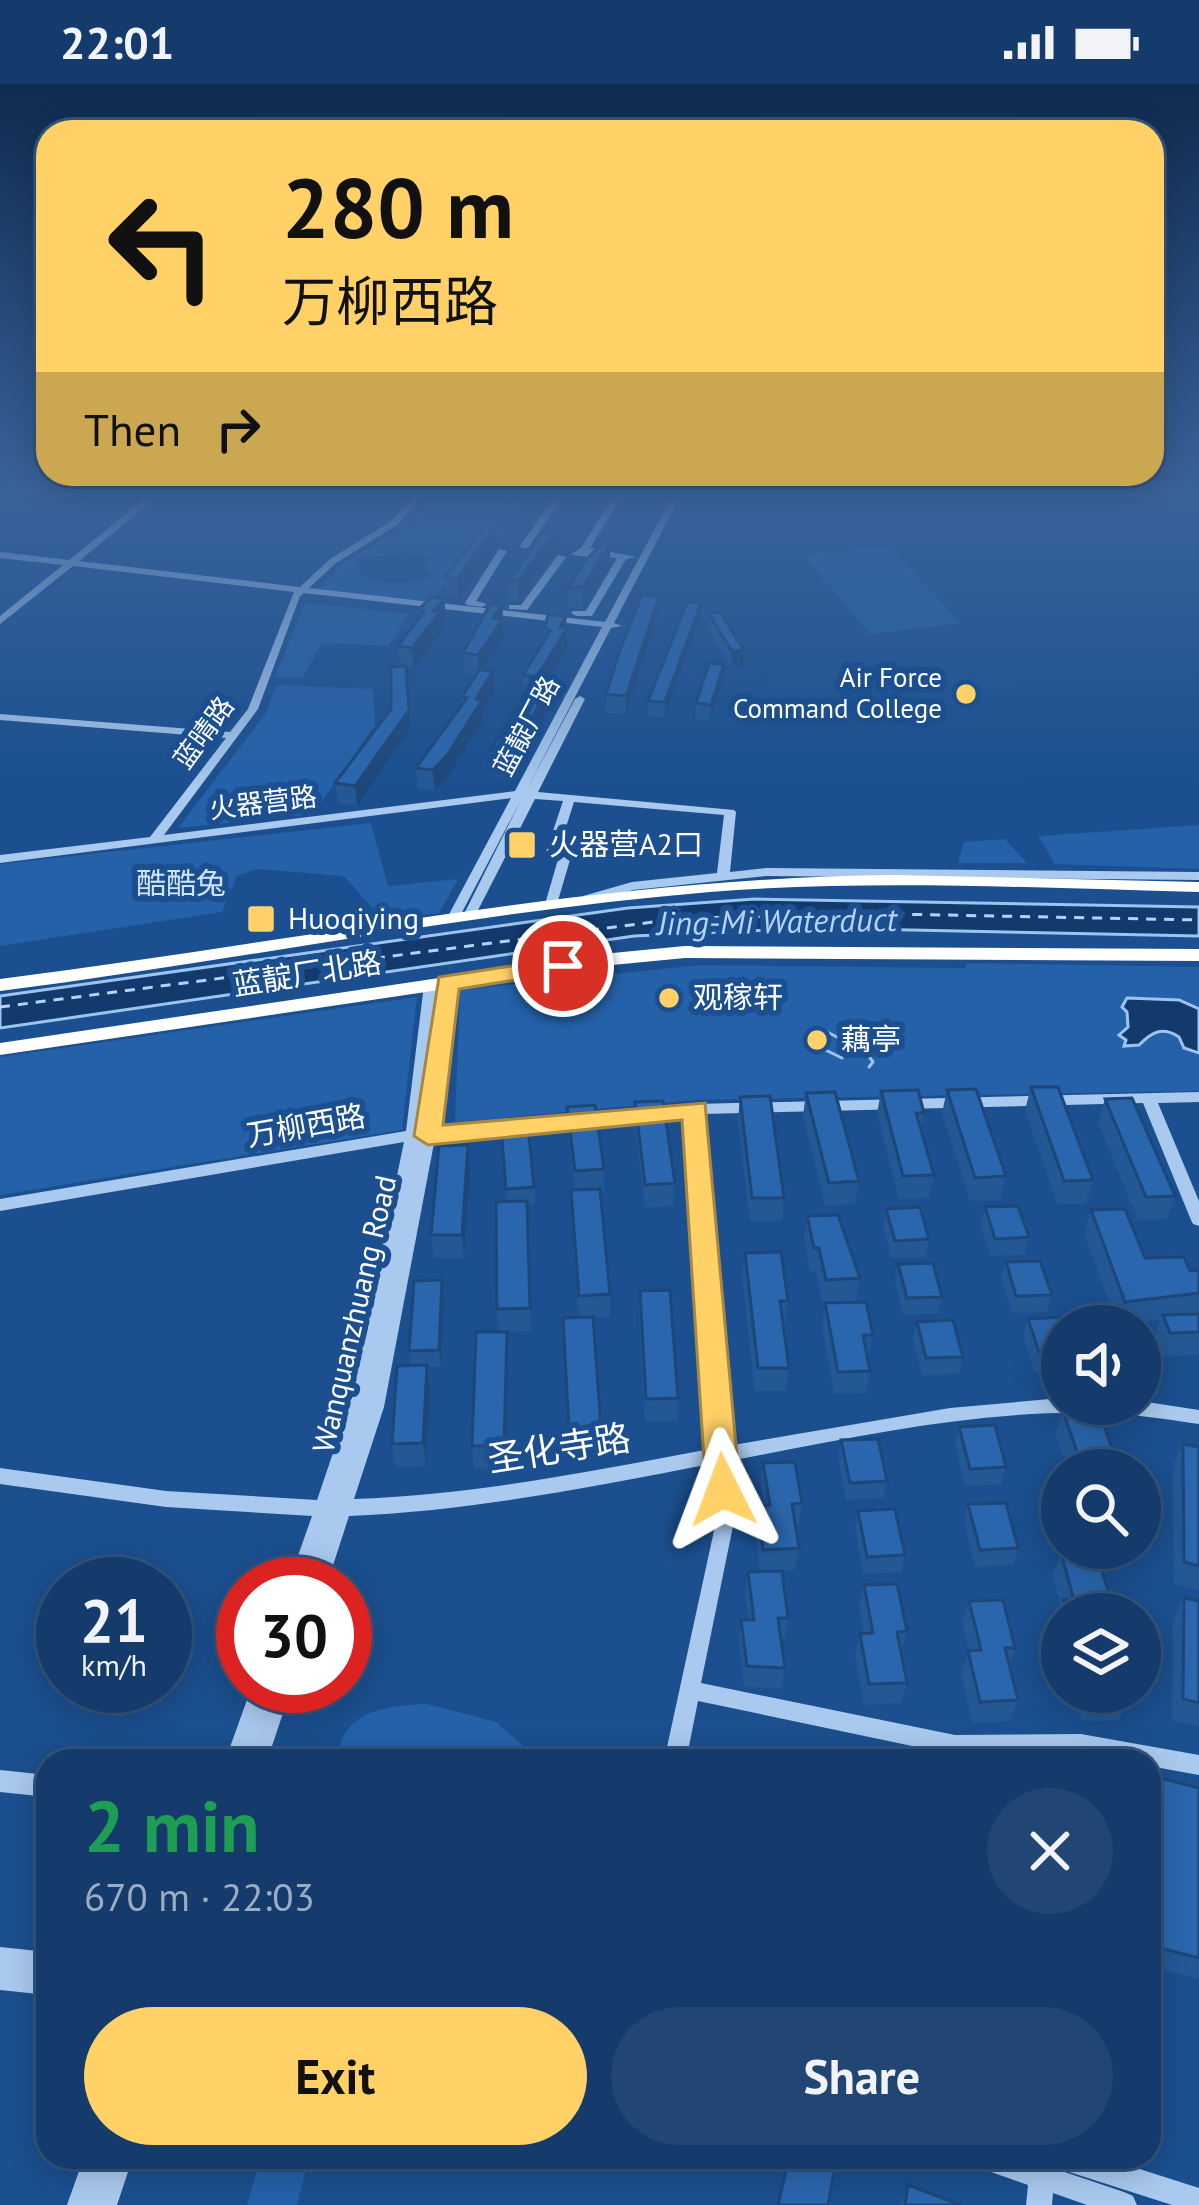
<!DOCTYPE html>
<html lang="en">
<head>
<meta charset="utf-8">
<style>
	body { margin:0; font-family:"PT Sans","Noto Sans SC",sans-serif; background:#214673; color:#f1f3f6; height:100vh; display:flex; flex-direction:column; font-size:45px; white-space:nowrap }
	* { box-sizing:border-box; margin:0 }
	p { font-size:39px; color:#9dadc1 }
	.icon { flex:none; width:66px; height:66px; fill:none; stroke:currentColor; stroke-width:2; stroke-linecap:round; stroke-linejoin:round }
	.map { position:relative; flex:1; overflow:hidden }
	.panel { position:absolute; left:36px; top:1665px; width:1125px; height:420px; display:flex; flex-direction:column; background:#143b6b; border-radius:36px; box-shadow:0 6px 30px #0003,0 0 0 3px #33557e }
	.panel>* { flex:none }
	.top-card { position:absolute; left:36px; top:36px; width:1128px; height:366px; border-radius:36px; box-shadow:0 6px 30px #0003,0 0 0 3px #33557e; background:#ffd166; color:#111; overflow:hidden }
	.buttons { position:absolute; left:1041px; top:1221px; display:grid; gap:24px }
	.buttons a { display:grid; place-items:center; width:120px; height:120px; border-radius:50%; background:#143b6b; box-shadow:0 6px 30px #0003,0 0 0 3px #33557e; font-size:60px }
	.speed { position:absolute; left:36px; top:1473px; display:flex; gap:24px; font-size:60px; font-weight:700; text-align:center }
	.speed>* { display:grid; place-content:center; width:156px; height:156px; border-radius:50%; background:#143b6b; box-shadow:0 6px 30px #0003,0 0 0 3px #33557e; line-height:1 }
	.speed small { font-size:30px; font-weight:400 }
	.speed .limit { border:18px solid #d22; background:#fff; color:#111 }
	.pin { position:absolute; display:grid; place-items:center; width:102px; height:102px; color:#fff; margin:-51px; border:6px solid #fff; border-radius:50%; box-shadow:0 3px 12px #0007 }
	.me { position:absolute; width:132px; margin:-66px; rotate:357deg; stroke-linejoin:round; filter:drop-shadow(0 0 9px #0008) }
	.turn { display:flex; align-items:center; gap:42px; height:252px; padding:0 48px; font-size:54px }
	.turn .icon { width:156px; height:156px; stroke-width:2.5 }
	.turn b { display:block; font-size:84px; line-height:102px }
	.then { display:flex; align-items:center; height:114px; padding:0 48px; background:#0003; gap:24px; font-size:45px }
	.round { display:grid; place-items:center; flex:none; width:126px; height:126px; border-radius:63px; background:#214673 }
	.head { display:flex; align-items:center; justify-content:space-between; height:204px; padding:0 48px }
	h1 { font-size:72px; font-weight:800; line-height:90px; color:#1e9e55 }
	.cta { display:flex; gap:24px; margin-top:auto; padding:24px 48px }
	.cta a { flex:1; height:138px; border-radius:72px; background:#ffd166; color:#111; font-size:48px; font-weight:800; line-height:138px; text-align:center }
	.cta a+a { background:#214673; color:#f1f3f6 }
	.status { display:flex; justify-content:space-between; align-items:center; height:84px; padding:0 60px; background:#143b6b; direction:ltr }
	.status svg { height:33px; fill:currentColor }
	.map>svg:first-child { display:block }
	.green { fill:#2461a8 }
	.water { fill:#123a6d; stroke:#9cc4f0; stroke-width:3 }
	.lines { fill:none; stroke-linecap:round; stroke-linejoin:round }
	.stream { stroke:#9cc4f0; stroke-width:3 }
	.ferry { stroke:#b5d3f5; stroke-width:3; stroke-dasharray:10 8; stroke-linecap:butt }
	.minor { fill:#a9c9ee; fill-rule:evenodd }
	.highway { fill:#fff; fill-rule:evenodd }
	.wall { fill:#245895 }
	.shaded-wall { fill:#1d4779 }
	.building { fill:#2a66ad; stroke:#1d4779; stroke-width:3 }
	.route { fill:#ffd166; stroke:#a68842; stroke-width:3 }
	.poi-dot { fill:#ffd166; stroke:#1b4f8f; stroke-width:4.5 }
	.labels { text-anchor:middle; stroke-width:12; stroke-linejoin:round; paint-order:stroke }
	.far-poi-label { font-size:27px; fill:#fff; stroke:#1b4f8f; text-anchor:end }
	.far-street-label { font-size:27px; fill:#fff; stroke:#1b4f8f }
	.poi-label { font-size:30px; fill:#fff; stroke:#1b4f8f; text-anchor:start }
	.park-label { font-size:30px; fill:#cfe3fa; stroke:#1b4f8f }
	.street-label { font-size:30px; fill:#fff; stroke:#1b4f8f }
	.water-label { font-size:33px; font-style:italic; fill:#b5d3f5; stroke:#1b4f8f }
	.near-street-label { font-size:36px; fill:#fff; stroke:#1b4f8f }
</style>
</head>
<body>
<div class="status"><b>22:01</b><svg viewBox="0 0 49 12"><path d="M0 12V9h3v3zM5 12V6h3v6zM10 12V3h3v9zM15 12V0h3v12zM26 1h20v11H26zM47 4h2v5h-2z"/></svg></div>
<div class="map">
<svg width="1199" height="2121" viewBox="0 0 1199 2121">
	<rect width="100%" height="100%" fill="#1b4f8f"/>
	<path class="green" d="M436,409h95l-33,46 -18,1 -49,63 -111,-14 27,-29 11,2 -1,8c18,19 53,15 76,6l-7,-6 3,-12c-28,-13 -51,3 -79,0l57,-30z
		M889,462l72,77 -91,11 -66,-79z
		M305,519l104,11 -20,32 -67,-3 -20,35 -27,-1z
		M276,601l97,4 2,36 -62,89 -135,14 88,-115z
		M371,739l17,63 70,-7 -19,34 -57,6 -38,-43 -87,-7 -20,7 -15,36 -222,34v-82z
		M1199,741v44l-144,-5 -17,-28z
		M1005,755l22,24h-69l6,-21z
		M966,879l233,4v124l-504,9 -240,22 5,-132 240,-25 266,3z
		M417,913l-15,133 -402,65v-138z
		M427,1620l69,18 45,39h-202c-2,-50 50,-56 88,-57z
		M261,2073h48l-12,48h-50z"/>
	<path class="water" d="M755,815l444,8v29l-384,-8 -181,8 -634,92v-32l628,-88z
		M1127,914l52,2 20,9v44l-15,-5 -5,-11c-17,-11 -27,-5 -40,8l-15,1 2,-6 -7,-5 9,-8 -1,-15 -5,-5z"/>
	<g class="lines">
		<path class="stream" d="M825,947l40,20 8,11 -4,5
			M811,959l31,15"/>
		<path class="ferry" d="M0,923l684,-89 209,-4 306,6"/>
		<path class="minor" d="M152,409h10l-83,68 221,26 30,-28 61,-38 25,-28h9l-28,32 -61,38 -27,25 296,34 69,-129h8l-68,130 8,3 -11,2 -85,163 49,-92 5,-3 5,3 -47,93 196,18 2,2 -6,60 36,-4 433,4v8l-433,-4 -133,14 -46,13 -6,-4 2,-3 49,-14 85,-9 7,-58 -150,-13 -15,47 11,1 2,3 -15,51 -6,4 -6,-4 14,-48 -11,-1 -2,-3 17,-51 -28,-2 -60,117 -1,3h-10l-1,-3 59,-118 -63,120 -6,4 -6,-4 64,-120 -511,65v-8l150,-18 76,-99 -226,-18v-6l230,18 18,-23 46,-117 -221,-26 -73,58v-8l63,-51 -63,-7v-6l69,8zM304,509l298,34 -87,164 -351,44 94,-126 42,-113z
			M557,409h9l-38,55h-6l-2,-2z
			M603,409h15l4,3 -32,52 46,9 -10,2 -34,57h-16l-5,-3 2,-2h13l31,-53c-12,-2 -37,0 -46,-4l10,-6 32,-51z
			M499,465l8,2 -31,50 11,3 -5,3 -15,-2 -2,-2z
			M558,471l8,2 -39,53 -18,-1v-4h12z
			M448,895l7,4 -18,145 258,-24 504,-12v10l-41,1 41,98v25l-6,-2 -2,-4 -48,-117 -440,11 24,332 223,-38 100,-9h12v5h78v-3l59,9v14c-34,-5 -67,-10 -102,-11 -124,-3 -247,25 -368,48l4,65 -32,157 254,52 126,-1 118,21v20l-50,-9v-5h-30l-38,-7 -126,1 -257,-54 -12,60h-22l51,-235 -4,-62c-120,23 -240,47 -362,52l-22,68h-39l24,-68 -146,-9 -166,-23v-16l166,23 151,9 32,-94 55,-264 -404,69v-12l406,-68 18,-146 7,-4 7,4 -17,144 20,-146zM688,1031l22,334c-118,22 -236,46 -356,50l30,-92 51,-269z
			M252,1602h40l-25,75h-42z
			M0,1686l48,5v22l-48,-5z
			M0,1863l48,5v43l-48,-5z
			M84,2073h49l-16,48h-50z
			M970,2073h50l104,35 9,4 4,9h-50l-34,-12 -1,12h-26l2,-20 -54,-19z
			M1050,2073h52l97,31v17h-27l-109,-35 -9,-4z"/>
		<path class="highway" d="M893,791l306,7v10c-163,-4 -327,-13 -489,0 -239,20 -473,69 -710,99v-12c298,-37 592,-101 893,-104z
			M685,862l514,3v12l-514,-3 -83,8 -602,89v-12l602,-89z"/>
	</g>
	<path class="wall" d="M719,409h19l-6,10 -13,-2z
		M497,461l-38,53 -13,-1 -1,-20z
		M556,467l-37,50h-9l-1,-20z
		M610,478l-27,45 -15,1v-20z
		M659,513l-1,17 -32,100 -20,-1v-19z
		M444,515l2,20 -5,5 1,8 -28,36 -7,-1 3,62 -53,77 -19,-3 -3,-20 56,-74 9,-43 -2,-20 20,-27v-9z
		M502,521l2,34 -21,31 11,22 -12,20 1,9 -34,54 -14,16 -17,-2 -2,-21 46,-63v-8l14,-22 -12,-2 -1,-20z
		M709,530l35,36 -1,15 -12,1 -23,-37z
		M566,533l1,31 -23,39h5l1,21 -40,71 -16,-2 -4,-26 34,-56 -1,-20 22,-36v-11z
		M700,534l-36,100 -16,-2v-15z
		M724,580l-1,15 -13,42 -15,-2 1,-16z
		M1031,1003l62,93 -7,24h-29l-32,-94z
		M947,1006l59,86 -6,24 -30,1 -28,-88z
		M881,1007l43,22 -3,17 13,45 -5,23 -30,1 -22,-85z
		M806,1009l53,88 -4,23 -30,2 -22,-90z
		M740,1013l44,101 -2,23 -32,1 -12,-102z
		M1105,1015l70,97 -8,23 -29,1 -40,-98z
		M635,1018l40,81 -2,23 -28,2 -10,-83z
		M567,1023l37,62v23h-4l10,102v23l-17,1 8,133 -32,1 -6,-134h16l-7,-105 -1,-23h4l-7,-60z
		M501,1044l33,59 1,17 -8,1 4,126 -24,1 1,22 -2,114 -32,1 -2,-23 27,-114 -2,-23 10,-107z
		M468,1061l2,24 -6,89h-30l-3,-23z
		M985,1123l44,30 -5,18 -34,1 -10,-32z
		M886,1125l43,30 -4,18 -34,1 -8,-32z
		M1091,1126l54,48 45,13 9,-1v85l-38,1 -7,-18 7,-18 -44,5 -33,-92z
		M807,1132l53,62 -4,23 -34,2 -6,-32 -6,1 -6,-33z
		M745,1169l43,48 -3,23h-2l6,44 -3,23h-31l-13,-115z
		M1006,1178l46,33 -5,17 -35,1 -11,-34z
		M898,1180l44,33 -4,17 -35,1 -8,-34z
		M640,1207l38,107 -1,23 -32,1 -6,-108z
		M444,1213l-3,70h-14l3,21 -4,78 -31,1 -3,-23 19,-78 -2,-15z
		M825,1219l48,32 -5,23 2,13 -4,22 -32,1 -12,-68z
		M1028,1235l34,7v45l-27,2 -12,-37z
		M917,1238l46,35 -4,17 -37,1 -9,-36z
		M1063,1327l55,55 -1,4h-49l-13,-37z
		M959,1343l47,40 -5,17 -36,2 -10,-42z
		M841,1356l46,41 -4,17 -37,2 -8,-43z
		M1183,1360l16,3v143l-25,-6 -1,-118z
		M763,1379l39,40 -4,23h-3l4,22 -4,22 -13,1 6,47 -3,21h-4l4,29 -4,21 -37,-2 -5,-45 2,-22h8l-4,-26 3,-22 12,-1 -5,-43 3,-22h6l-3,-21z
		M968,1420l50,44 -5,17 -38,2 -11,-46z
		M858,1427l47,44 -4,17 -38,2 -8,-46z
		M1061,1469l50,47 -6,14h-43v35l-8,-27 7,-17 -9,-30z
		M864,1501l43,46 -6,21 6,31 -6,20 -37,2 -9,-50 5,-21h4l-5,-27z
		M1184,1514l15,3v125l-27,-6 1,-101z
		M969,1517l46,47 -6,17 9,35 -8,21 -38,2 -11,-51 8,-21 -7,-29z
		M1074,1608h53l2,7 -10,21 -37,1z
		M1149,1691l50,13v191l-50,-13z
		M908,2101l53,20h-61z"/>
	<path class="shaded-wall" d="M496,442l1,19 -38,53 -2,-19z
		M555,448l1,19 -37,50 -1,-20z
		M610,459v19l-27,45v-20z
		M659,513l-1,17 -32,100v-18z
		M444,515l2,20 -5,5 1,8 -28,36 -2,-20 22,-37z
		M701,519l-1,15 -36,100 1,-16z
		M502,521l2,34 -25,36 -1,-20 15,-37z
		M566,533l1,31 -29,49 -1,-20 23,-50z
		M744,566l-1,15 -12,1 1,-15z
		M724,580l-1,15 -13,42 1,-16z
		M406,582l4,63 -53,77 -2,-20 54,-76z
		M493,587l1,21 -12,20 1,9 -34,54 -14,16 -2,-21z
		M549,603l1,21 -40,71 -1,-21z
		M468,1061l2,24 -6,89 -2,-23z
		M442,1196l2,17 -3,70 -2,-17z
		M507,1248l1,22 -2,114 -2,-22z
		M427,1281l3,23 -4,78 -3,-23z"/>
	<path class="building" d="M485,441l11,1 -39,53 -12,-2z
		M544,447l11,1 -37,49h-9z
		M603,458l7,1 -27,44 -15,1 20,-30z
		M642,511l17,2 -33,99 -20,-2 15,-47z
		M431,513l13,2 -10,12 6,1 -28,36 -14,-2 26,-35 -6,-1z
		M687,518l14,1 -36,99 -17,-1z
		M490,520l12,1 -9,13 10,1 -25,36 -15,-2z
		M720,528l24,38 -12,1 -23,-37z
		M548,530l18,3 -6,10 7,1 -30,49 -14,-2 27,-44 -5,-3z
		M709,579l15,1 -13,41 -15,-2z
		M406,582l3,44 -54,76 -20,-3 56,-74v-42z
		M479,586l14,1 -17,28 6,1 -34,54 -15,16 -17,-2 51,-70 -5,-1z
		M530,601l19,2 -40,71 -16,-2 2,-5h-5z
		M1031,1003h27l35,93 -29,1z
		M976,1005l30,87 -31,2 -28,-88z
		M918,1006l6,23h-8l18,62 -31,1 -22,-85z
		M835,1008l24,89 -30,2 -23,-90z
		M770,1012l14,102h-32l-12,-101z
		M1132,1014l43,98 -29,1 -41,-98z
		M663,1017l12,82 -30,2 -10,-83z
		M595,1021l9,64 -29,2 -8,-64z
		M528,1042l6,61 -28,2 -5,-61z
		M468,1061l-6,90h-31l8,-89z
		M600,1105l10,105 -31,2 -8,-106z
		M527,1117l3,107 -33,1 -1,-107z
		M1018,1122l11,31 -34,2 -10,-32z
		M920,1123l9,32 -34,2 -9,-32z
		M1125,1125l20,49 39,-1 6,14 9,-1v23l-74,9 -34,-92z
		M838,1131l22,63 -34,2 -7,-32h-5l-7,-32z
		M781,1168l7,49h-8l9,67h-31l-13,-115z
		M1040,1177l12,34 -36,1 -10,-34z
		M933,1179l9,34 -35,1 -9,-34z
		M442,1196l-3,70 -30,1 5,-70z
		M670,1206l8,108 -32,1 -6,-108z
		M866,1218l7,33h-10l7,36 -32,1 -13,-69z
		M1199,1230v18l-29,1 -7,-18z
		M593,1233l8,111 -32,2 -6,-112z
		M1064,1233l3,9h-5v28l-22,1 -12,-36z
		M953,1236l10,37 -37,1 -9,-36z
		M476,1248h31l-3,114h-32z
		M427,1281l-4,78 -31,1 5,-78z
		M1098,1325l20,57 -14,1 1,3h-33l11,-1 -20,-58z
		M995,1341l11,42 -36,2 -11,-42z
		M878,1355l9,42 -37,2 -9,-43z
		M1183,1360l16,3v119l-15,-4z
		M795,1378l7,41 -10,1 7,44 -36,2 -5,-44 12,-1 -7,-42z
		M1006,1419l12,45 -38,2 -12,-46z
		M895,1425l10,46 -38,2 -9,-46z
		M1096,1467l15,49h-12l4,14h-36l-4,-14h11l-13,-47z
		M782,1487l6,47h-10l7,50 -38,-2 -6,-46h13l-6,-48z
		M897,1500l10,47 -10,1 10,51 -38,1 -9,-50 13,-1 -9,-48z
		M1184,1514l15,3v102l-16,-4z
		M1003,1516l12,48h-10l13,52 -38,2 -12,-51 13,-1 -12,-49z
		M1089,1608h38l2,7 -37,2z
		M1149,1691l50,13v170l-50,-13z
		M789,2073h48l-9,48h-50z
		M908,2101l53,20h-56z"/>
	<linearGradient id="sky" x2="0" y2="1"><stop stop-color="#0f2b4f"/><stop offset="0.58" stop-color="#39639b"/><stop offset="1" stop-color="#39639b" stop-opacity="0"/></linearGradient>
	<rect width="1199" height="706" fill="url(#sky)"/>
	<path class="route" d="M563,874l9,2v11l-113,18 -16,136 262,-22 35,387 -5,10 -12,4 -12,-4 -5,-10 -24,-370 -254,25 -14,-9 25,-159z"/>
	<g class="poi-dot">
		<circle cx="966" cy="610" r="12"/>
		<rect x="507" y="746" width="30" height="30" rx="6"/>
		<rect x="246" y="820" width="30" height="30" rx="6"/>
		<circle cx="669" cy="914" r="12"/>
		<circle cx="817" cy="956" r="12"/>
	</g>
	<g class="labels">
		<g class="far-poi-label">
			<text x="942" y="603">Air Force<tspan x="942" dy="31">Command College</tspan></text>
		</g>
		<g class="far-street-label">
			<text transform="translate(527 642) rotate(-62)" y="9">蓝靛厂路</text>
			<text transform="translate(204 649) rotate(-54)" y="9">蓝晴路</text>
			<text transform="translate(263 719) rotate(-7)" y="9">火器营路</text>
		</g>
		<g class="poi-label">
			<text x="549" y="771">火器营A2口</text>
			<text x="288" y="845">Huoqiying</text>
			<text x="693" y="924">观稼轩</text>
			<text x="841" y="966">藕亭</text>
		</g>
		<g class="park-label">
			<text x="181" y="810">酷酷兔</text>
		</g>
		<g class="street-label">
			<text transform="translate(307 890) rotate(-9)" y="10">蓝靛厂北路</text>
			<text transform="translate(306 1042) rotate(-10)" y="10">万柳西路</text>
			<text transform="translate(355 1230) rotate(-77)" y="10">Wanquanzhuang Road</text>
		</g>
		<g class="water-label">
			<text transform="translate(777 837) rotate(-1)" y="12">Jing-Mi Waterduct</text>
		</g>
		<g class="near-street-label">
			<text transform="translate(559 1364) rotate(-9)" y="13">圣化寺路</text>
		</g>
	</g>
</svg>
<div class="buttons">
<a><svg class="icon" aria-label="sound" viewBox="0 0 24 24"><path d="M4 9h4l5-4v14l-5-4H4zM17 9q2 3 0 6"/></svg></a>
<a><svg class="icon" aria-label="search" viewBox="0 0 24 24"><circle cx="10" cy="10" r="6"/><path d="M15 15l6 6"/></svg></a>
<a><svg class="icon" aria-label="layers" viewBox="0 0 24 24"><path d="M12 4l9 5-9 5-9-5zM3 14l9 5 9-5"/></svg></a>
</div>
<div class="speed"><div>21<small>km/h</small></div><div class="limit">30</div></div>
<div class="pin" style="left:563px;top:882px;background:#d93025"><svg class="icon" aria-label="arrive" viewBox="0 0 24 24"><path d="M6 21V4h12l-3 4 3 4H6"/></svg></div>
<svg class="me" style="left:723px;top:1406px" viewBox="-20 -20 40 40"><path d="M0-17L14 15 0 8-14 15z" fill="#ffd166" stroke="#fff" stroke-width="4"/></svg>
<div class="top-card">
<div class="turn"><svg class="icon" aria-label="left" viewBox="0 0 24 24"><path d="M17 20v-9H6M10 6l-5 5 5 5"/></svg><div><b>280 m</b>万柳西路</div></div>
<div class="then">Then<svg class="icon" aria-label="right" viewBox="0 0 24 24"><path d="M7 20v-9h11M14 6l5 5-5 5"/></svg></div>
</div>
<section class="panel">
<div class="head"><div><h1>2 min</h1><p>670 m · 22:03</p></div><a class="round"><svg class="icon" aria-label="close" viewBox="0 0 24 24"><path d="M6 6l12 12M18 6L6 18"/></svg></a></div>
<div class="cta"><a>Exit</a><a>Share</a></div>
</section>
</div>
</body>
</html>
